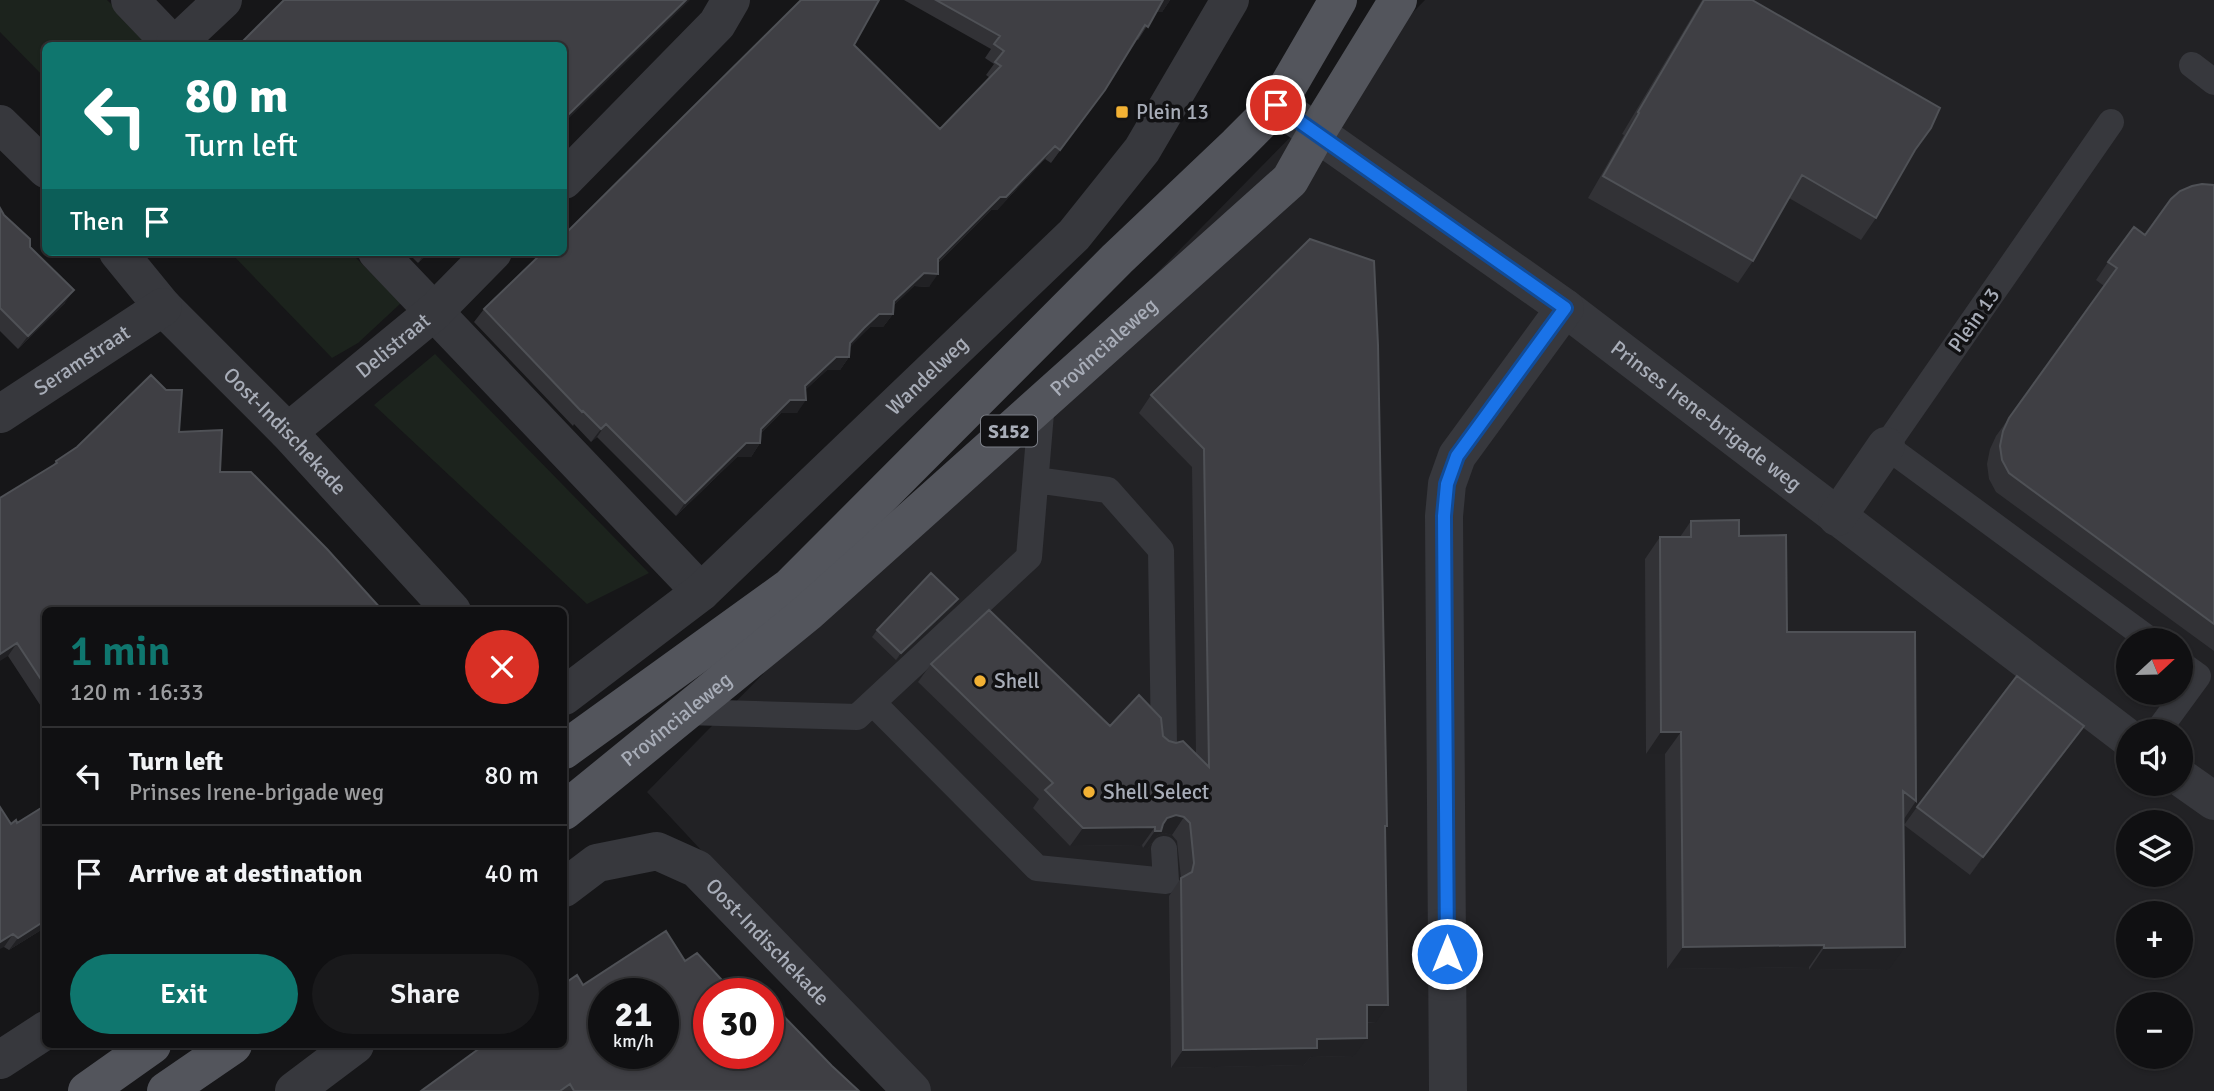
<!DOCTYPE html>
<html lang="en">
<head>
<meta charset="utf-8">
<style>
	body { margin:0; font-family:Signika,sans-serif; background:#19191b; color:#f1f3f6; height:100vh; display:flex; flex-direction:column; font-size:26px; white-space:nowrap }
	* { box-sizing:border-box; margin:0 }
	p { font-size:23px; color:#9c9d9f }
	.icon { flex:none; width:38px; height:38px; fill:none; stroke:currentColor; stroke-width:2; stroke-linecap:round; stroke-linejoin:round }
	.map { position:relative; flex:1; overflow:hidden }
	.side { position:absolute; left:42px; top:607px; width:525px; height:441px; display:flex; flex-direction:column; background:#101012; border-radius:10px; box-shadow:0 2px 5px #0004,0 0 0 2px #303032 }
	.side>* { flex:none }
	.hud { position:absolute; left:42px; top:42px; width:525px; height:214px; border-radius:10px; box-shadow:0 2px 5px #0004,0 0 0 2px #303032; background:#0f766e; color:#fff; overflow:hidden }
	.needle { width:46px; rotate:68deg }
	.tools { position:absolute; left:2116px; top:628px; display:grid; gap:14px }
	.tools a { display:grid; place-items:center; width:77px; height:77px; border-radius:50%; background:#101012; box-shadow:0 2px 5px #0004,0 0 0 2px #303032; font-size:35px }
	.speed { position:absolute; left:588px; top:978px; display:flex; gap:14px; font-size:35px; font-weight:700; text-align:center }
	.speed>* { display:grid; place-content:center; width:91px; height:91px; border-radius:50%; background:#101012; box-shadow:0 2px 5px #0004,0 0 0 2px #303032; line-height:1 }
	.speed small { font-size:18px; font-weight:400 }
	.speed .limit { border:10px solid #d22; background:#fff; color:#111 }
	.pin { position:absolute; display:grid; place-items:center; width:60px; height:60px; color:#fff; margin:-30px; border:4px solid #fff; border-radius:50%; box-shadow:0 2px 7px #0007 }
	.me { position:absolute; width:77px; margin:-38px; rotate:0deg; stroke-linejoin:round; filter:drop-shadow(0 0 5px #0008) }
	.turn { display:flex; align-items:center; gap:24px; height:147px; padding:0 28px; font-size:32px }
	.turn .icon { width:91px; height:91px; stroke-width:2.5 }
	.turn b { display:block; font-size:49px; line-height:60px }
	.then { display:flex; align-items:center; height:66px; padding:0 28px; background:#0003; gap:14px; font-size:26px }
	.round { display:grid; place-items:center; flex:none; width:74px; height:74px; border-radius:37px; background:#19191b }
	.head { display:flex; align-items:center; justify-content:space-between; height:119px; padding:0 28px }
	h1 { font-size:42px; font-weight:600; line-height:52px; color:#0f766e }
	.action { display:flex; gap:14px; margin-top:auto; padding:14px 28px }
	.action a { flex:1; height:80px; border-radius:42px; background:#0f766e; color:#fff; font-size:28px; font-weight:600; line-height:80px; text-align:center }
	.action a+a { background:#19191b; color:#f1f3f6 }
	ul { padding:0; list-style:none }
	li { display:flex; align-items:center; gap:21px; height:98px; padding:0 28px; border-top:2px solid #303032 }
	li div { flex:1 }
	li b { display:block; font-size:26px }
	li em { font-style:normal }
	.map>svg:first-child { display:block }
	.built { fill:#222225; fill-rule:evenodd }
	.green { fill:#1c231d }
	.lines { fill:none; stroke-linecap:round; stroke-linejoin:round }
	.service { stroke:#37383d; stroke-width:26 }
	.pedestrian { stroke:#37383d; stroke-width:38 }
	.minor { stroke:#37383d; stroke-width:38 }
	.primary { stroke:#53555c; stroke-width:38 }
	.wall { fill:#323236 }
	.shaded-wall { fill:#212124 }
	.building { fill:#3f3f44; stroke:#4f5156; stroke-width:2; fill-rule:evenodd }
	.route-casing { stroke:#114b97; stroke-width:18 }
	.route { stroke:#1a73e8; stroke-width:12 }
	.poi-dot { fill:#f2b134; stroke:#111113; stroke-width:2.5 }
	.labels { text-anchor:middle; stroke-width:7; stroke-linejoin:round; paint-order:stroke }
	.shield { fill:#111113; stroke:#7b7e86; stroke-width:2 }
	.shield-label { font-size:19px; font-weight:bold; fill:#a8adb8 }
	.poi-label { font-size:21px; fill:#a8adb8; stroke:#111113; text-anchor:start }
	.street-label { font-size:21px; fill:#a8adb8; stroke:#111113 }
</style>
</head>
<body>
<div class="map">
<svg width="2214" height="1091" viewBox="0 0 2214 1091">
	<rect width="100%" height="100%" fill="#161618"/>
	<path class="built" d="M1425,0h789v1091h-1289l-278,-299zM2128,640h52v53h-52zM2128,732h52v52h-52zM2128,822h52v53h-52zM2128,914h52v52h-52zM2128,1004h52v53h-52z"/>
	<path class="green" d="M0,0h107l44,43 -2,3h-103l-1,32 -45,-46z
		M230,252h120l51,51 -43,40 -26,15z
		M435,354l214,219 -62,31 -213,-199z"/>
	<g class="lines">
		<path class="service" d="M2192,65l22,17
			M2111,122l-225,324 264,194
			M1036,480l72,10 53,60 3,195
			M873,703l164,165 129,13 -2,-32
			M686,712l171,5 172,-160 13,-156
			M2157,732l41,-56 -18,-13"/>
		<path class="pedestrian" d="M130,0l44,46
			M377,252l324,340"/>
		<g class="minor">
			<path d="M174,46l49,-46"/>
			<path id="s1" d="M1277,105l288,203 563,430"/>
			<path d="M0,124l46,45"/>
			<path d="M564,180l153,-156 14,-24"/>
			<path id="s2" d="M118,252l45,55 125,125 164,179"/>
			<path id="s3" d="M0,414l163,-107"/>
			<path id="s4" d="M288,432l147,-121 58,-59"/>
			<path d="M1837,517l49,-71"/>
			<path id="s5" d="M564,696l137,-104 373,-357 68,-85 88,-150"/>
			<path d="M2180,777l34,24"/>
			<path id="s6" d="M564,888l33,-25 60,-12 40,18 215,222"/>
			<path d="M0,1060l46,-30"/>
			<path d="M294,1091l61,-46"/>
			<path d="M1448,1091l-4,-575 3,-32 10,-28 108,-148"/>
		</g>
		<g class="primary">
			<path d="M564,750l226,-163 327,-328 120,-114 40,-40 61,-105"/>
			<path id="s7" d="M564,811l243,-198 483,-433 27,-48 81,-132"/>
			<path d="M87,1091l65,-46"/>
			<path d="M166,1091l67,-46"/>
		</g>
	</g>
	<path class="wall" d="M904,0h266l-8,12h-6l-18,28 -2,-1 -41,64 -44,60 -6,-4 -48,51h-6l-53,53 -9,24 -15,-1 -21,20v8l-10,13h-13l-15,14 -5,6 -1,10 -9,13h-13l-22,20 -8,23h-16l-20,20 -1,10 -9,14h-14l-61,59 -79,-79 -6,5 -17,-18 -1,2 -99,-104 10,-13 370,-264 86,84 50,-51 -4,-3 8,-11 -9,-6 6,-9z
		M1702,0h50l160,156 -36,62 -15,22 -72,-42 -36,63 -15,22 -150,-85 36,-63 -2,-1z
		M2214,185v466l-218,-159 -7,-13 -2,-15 3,-15 6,-13 108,-150 -8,-6 12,-18z
		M0,208l4,7 26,32 35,56 -47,46 -18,-18z
		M1310,239l75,590 -9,193 -9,1 -13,33 -43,1 -7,8 -133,3 -2,-172 12,-18 -4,-37 -5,-6 -8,-2 -6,2 -10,13h-5l-1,-3 -72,1 -37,-38 6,-9 -121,-117 13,-18 179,62 53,10 6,5 27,13 -4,-287 -53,-54 12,-18z
		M407,252h23l-12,11z
		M179,432l41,40 -174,139v103l-38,-58 45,-191 3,-4z
		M1691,521l48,15 48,96 129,169 -12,18 -15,150 -80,1v-3l-142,2 -2,-215h-19l-1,-195 15,-22h20z
		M958,599l-5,7 -57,54 -24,-23 5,-7z
		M2071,744l-101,131 -66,-50 13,-18z
		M0,807l46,120 -37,23 -5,-3z
		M685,961l47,30 18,2 109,98h-438l162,-106z"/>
	<path class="shaded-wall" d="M686,0h4l-126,123v-4z
		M1163,0h7l-8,12h-8z
		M1055,146l-10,13 -48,51h-6l-63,62 10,-13 62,-62z
		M426,252h4l-12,11z
		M924,273l14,1 -9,13 -15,-1 -29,28h8l-10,13h-13l-29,29 9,-13 29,-29z
		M74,290l-9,13 -47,46 10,-13z
		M836,357h13l-9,13h-13l-31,29 9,-13z
		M790,400h16l-9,13h-16l-29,29 9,-13z
		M606,424l-9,13 -6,5 10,-13z
		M746,443h14l-9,14h-14l-61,59 9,-13z
		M958,599l-5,7 -57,54 5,-7z
		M17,643l-9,13 -8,5v-7z
		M2084,726l-13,18 -101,131 13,-18z
		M1661,732h20l-16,22h-19z
		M1176,815l8,2 -12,18 -8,-2 -6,2 -10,13h-5l12,-17 12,-13z
		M1155,827l-13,18 -72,1 13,-18z
		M46,920v7l-37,23 9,-12z
		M13,934l-9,13 -4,2v-7z
		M1824,945l-15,22 -142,2 16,-22z
		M1905,947l-16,22 -80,1 15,-22z
		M1367,1005h21l-12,17 -22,1z
		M1367,1038l-13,18 -43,1 -7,8 -133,3 12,-18 134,-11z"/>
	<path class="building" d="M284,0h402l-122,119v-73h-326z
		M801,0h78l-25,45 86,84 61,-63 -6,-4 9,-11 -10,-7 6,-8 -64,-36h227l-15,27 -3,-2 -40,65 -45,60 -5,-4 -49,51h-6l-62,62v15l-14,-1 -30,28 -1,13h-14l-15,14 -14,15 -1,14h-13l-31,29 1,14h-16l-29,29 -1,14h-14l-61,60 -79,-79 -5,5 -18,-18 -1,1 -98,-103 59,-57h21v-17z
		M1704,0h48l188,108 -9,20 -16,22 -39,68 -74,-43 -49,86 -150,-85 36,-63 -1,-1z
		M2202,184l12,1v439l-205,-151 -7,-13 -2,-14 3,-15 6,-13 108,-150 -9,-6 26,-35 11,8 26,-36 9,-8 12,-5z
		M0,208l4,7 26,24v8l44,43 -46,46 -28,-28z
		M1310,239l64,22 4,84 9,481h-2l3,179h-21v33l-50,1v9l-134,2 -2,-172 11,-6 2,-9 -4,-40 -6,-6 -8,-2 -9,3 -4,6 -2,7h-6v-4l-72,1 -38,-38 8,-7 -122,-119 58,-54 121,116 29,-31 22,23 2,18 6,5 7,2 7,-2 26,26 -5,-318 -53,-54z
		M151,375l15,15h16l-3,42 43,-2 -2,42h31l76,77 56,62h-337v76l-29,-44 -17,11v-156l57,-35 -1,-2 21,-14z
		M1739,520v16l47,-1 1,97h128l1,169 -13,-10 2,156 -81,1v-3l-141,2 -2,-215h-20l-1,-195h31v-16z
		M931,573l27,26 -57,54 -24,-23z
		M2017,676l67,50 -101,131 -66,-50z
		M46,805v115l-28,18 -5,-4 -13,8v-135l11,17 5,-4 1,3z
		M666,931l19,30 12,-8 35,38 8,-8 10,10 6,-6 6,7h-53v60h59v-54l64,66 27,25h-285l-4,-7 -10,7h-139l63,-46h80v-61l13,-9 6,10zM604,994h59v60h-59z"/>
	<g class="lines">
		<g class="route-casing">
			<path id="route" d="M1276,105l289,203 -108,148 -10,28 -3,32 3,438"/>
		</g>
		<use href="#route" class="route"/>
	</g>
	<g class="poi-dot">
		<rect x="1115" y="105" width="14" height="14" rx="3.5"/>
		<circle cx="980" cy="681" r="7"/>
		<circle cx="1089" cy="792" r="7"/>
	</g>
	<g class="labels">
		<rect class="shield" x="981" y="415.5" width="56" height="31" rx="5"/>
		<g class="shield-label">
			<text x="1009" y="438">S152</text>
		</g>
		<g class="poi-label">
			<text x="1136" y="119">Plein 13</text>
			<text x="994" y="688">Shell</text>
			<text x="1103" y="799">Shell Select</text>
		</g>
		<g class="street-label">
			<text transform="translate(1974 320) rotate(-55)" y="7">Plein 13</text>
			<text dy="7" stroke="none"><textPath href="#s4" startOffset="136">Delistraat</textPath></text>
			<text dy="7" stroke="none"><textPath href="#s7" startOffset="712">Provincialeweg</textPath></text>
			<text dy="7" stroke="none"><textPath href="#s3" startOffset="98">Seramstraat</textPath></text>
			<text dy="7" stroke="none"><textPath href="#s5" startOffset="485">Wandelweg</textPath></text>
			<text dy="7" stroke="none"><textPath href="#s1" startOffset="530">Prinses Irene-brigade weg</textPath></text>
			<text dy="7" stroke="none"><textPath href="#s2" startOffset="245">Oost-Indischekade</textPath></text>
			<text dy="7" stroke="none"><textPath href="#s7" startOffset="145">Provincialeweg</textPath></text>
			<text dy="7" stroke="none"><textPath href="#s6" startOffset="248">Oost-Indischekade</textPath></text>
		</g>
	</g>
</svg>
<div class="tools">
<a><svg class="needle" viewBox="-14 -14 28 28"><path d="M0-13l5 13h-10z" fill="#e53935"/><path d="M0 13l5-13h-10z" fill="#9c9d9f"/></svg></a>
<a><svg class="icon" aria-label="sound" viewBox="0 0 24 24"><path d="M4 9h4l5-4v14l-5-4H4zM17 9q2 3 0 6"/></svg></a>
<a><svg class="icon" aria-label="layers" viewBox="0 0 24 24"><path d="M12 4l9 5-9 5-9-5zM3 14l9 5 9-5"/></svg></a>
<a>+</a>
<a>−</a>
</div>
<div class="speed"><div>21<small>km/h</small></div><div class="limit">30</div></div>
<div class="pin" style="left:1276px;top:105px;background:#d93025"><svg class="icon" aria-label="arrive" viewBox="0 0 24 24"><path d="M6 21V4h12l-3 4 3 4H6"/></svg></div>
<svg class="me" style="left:1447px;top:954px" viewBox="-20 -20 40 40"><circle r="17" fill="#1a73e8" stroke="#fff" stroke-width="3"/><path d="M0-11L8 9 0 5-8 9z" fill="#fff"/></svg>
<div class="hud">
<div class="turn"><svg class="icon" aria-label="left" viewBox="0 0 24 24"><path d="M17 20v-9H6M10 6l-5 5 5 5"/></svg><div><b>80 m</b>Turn left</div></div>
<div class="then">Then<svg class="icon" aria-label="arrive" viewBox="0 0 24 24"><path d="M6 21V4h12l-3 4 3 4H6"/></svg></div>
</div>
<section class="side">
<div class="head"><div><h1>1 min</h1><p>120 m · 16:33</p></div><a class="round" style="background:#d93025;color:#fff"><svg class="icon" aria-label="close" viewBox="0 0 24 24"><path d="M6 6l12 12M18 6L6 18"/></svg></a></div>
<ul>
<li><svg class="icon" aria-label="left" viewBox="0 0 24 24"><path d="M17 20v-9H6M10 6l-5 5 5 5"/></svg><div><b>Turn left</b><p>Prinses Irene-brigade weg</p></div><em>80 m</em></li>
<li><svg class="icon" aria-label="arrive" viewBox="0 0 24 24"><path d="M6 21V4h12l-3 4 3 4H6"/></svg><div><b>Arrive at destination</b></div><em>40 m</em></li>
</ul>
<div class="action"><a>Exit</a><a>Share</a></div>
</section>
</div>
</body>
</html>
